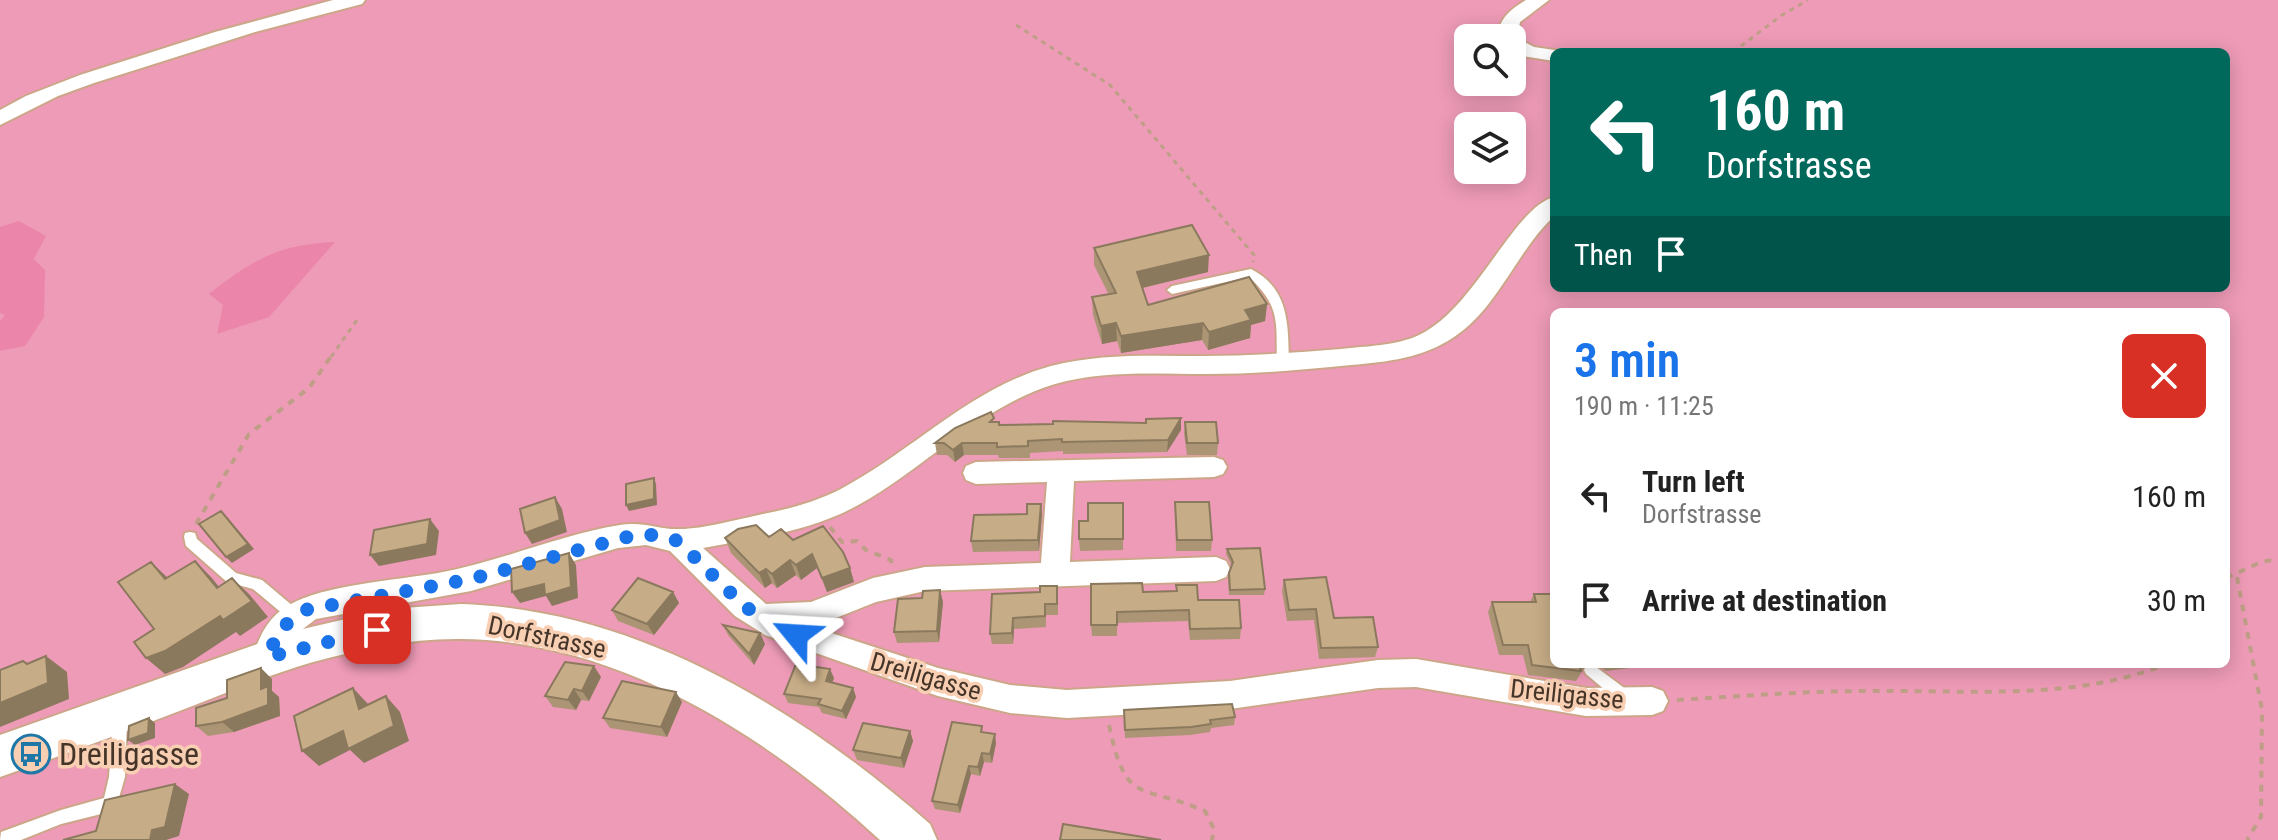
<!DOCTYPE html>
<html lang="en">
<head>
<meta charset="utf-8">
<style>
	body { margin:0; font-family:"Roboto Condensed",sans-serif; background:#f6f6f6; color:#222; height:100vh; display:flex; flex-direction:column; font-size:30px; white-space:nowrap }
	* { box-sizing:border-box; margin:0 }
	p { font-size:26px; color:#767676 }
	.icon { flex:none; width:44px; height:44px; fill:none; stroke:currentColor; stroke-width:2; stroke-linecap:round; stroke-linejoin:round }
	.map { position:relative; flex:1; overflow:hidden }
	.sheet { position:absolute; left:1550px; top:308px; width:680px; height:360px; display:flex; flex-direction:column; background:#fff; border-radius:12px; box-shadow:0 4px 20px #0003 }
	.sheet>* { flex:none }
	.guide { position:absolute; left:1550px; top:48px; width:680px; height:244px; border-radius:12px; box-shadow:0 4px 20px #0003; background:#00695c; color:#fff; overflow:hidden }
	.fabs { position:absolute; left:1454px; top:24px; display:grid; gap:16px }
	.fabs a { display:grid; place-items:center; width:72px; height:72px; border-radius:12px; background:#fff; box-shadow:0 4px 20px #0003; font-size:40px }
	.pin { position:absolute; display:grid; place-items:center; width:68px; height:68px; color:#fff; margin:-34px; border-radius:16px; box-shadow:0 4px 12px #0006 }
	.me { position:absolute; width:88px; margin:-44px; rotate:297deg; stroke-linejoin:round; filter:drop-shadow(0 0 6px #0008) }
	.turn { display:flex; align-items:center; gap:28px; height:168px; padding:0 24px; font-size:36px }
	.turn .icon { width:104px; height:104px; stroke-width:2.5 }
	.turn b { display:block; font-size:56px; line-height:68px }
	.then { display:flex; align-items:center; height:76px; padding:0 24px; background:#0003; gap:16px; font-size:30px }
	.round { display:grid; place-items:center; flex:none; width:84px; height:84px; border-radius:12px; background:#f6f6f6 }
	.head { display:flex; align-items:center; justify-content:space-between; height:136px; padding:0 24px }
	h1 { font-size:48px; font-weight:600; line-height:60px; color:#1a73e8 }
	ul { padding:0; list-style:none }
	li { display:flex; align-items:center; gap:24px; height:104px; padding:0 24px }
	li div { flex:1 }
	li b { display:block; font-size:30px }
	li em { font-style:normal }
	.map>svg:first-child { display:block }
	.green { fill:#ee9bb7; fill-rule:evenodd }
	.forest { fill:#eb85aa }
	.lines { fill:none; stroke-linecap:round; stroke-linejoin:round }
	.lane-casing { stroke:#cda68a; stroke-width:4 }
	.street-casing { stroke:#cda68a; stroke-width:4 }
	.secondary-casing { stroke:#cda68a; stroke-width:4 }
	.path-far1 { stroke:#bf9e87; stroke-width:3; stroke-dasharray:5 5; stroke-linecap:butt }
	.path { stroke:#bf9e87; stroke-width:4; stroke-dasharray:7 7; stroke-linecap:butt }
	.lane { fill:#fff; fill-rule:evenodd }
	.street { fill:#fff; fill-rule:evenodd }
	.secondary { fill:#fff; fill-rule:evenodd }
	.wall { fill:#ab9574 }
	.shaded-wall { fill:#8b795e }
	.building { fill:#c7ad87; stroke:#8b795e; stroke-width:2 }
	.route { stroke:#1a73e8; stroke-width:14; stroke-dasharray:0 25.2 }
	.labels { text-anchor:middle; stroke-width:7; stroke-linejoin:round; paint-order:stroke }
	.street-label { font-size:26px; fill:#453529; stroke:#f8cfb2 }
	.near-poi-label { font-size:32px; fill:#453529; stroke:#f8cfb2; text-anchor:start }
</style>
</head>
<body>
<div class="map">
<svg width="2278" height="840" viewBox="0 0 2278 840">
	<rect width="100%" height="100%" fill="#f8cfb2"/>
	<path class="green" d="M0,0h2278v840h-2278zM1468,38h44v44h-44zM1554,52h672v236h-672zM1468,126h44v44h-44zM1554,312h672v352h-672z"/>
	<path class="forest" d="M19,221l27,15 -12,23 11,11 -1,47 -19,29 -25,5v-30l5,-6 -5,-2v-86z
		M335,242l-66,75 -52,17 6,-29 -14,-11c42,-34 71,-50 126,-52z"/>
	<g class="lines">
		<g class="lane-casing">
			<path id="lane" d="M1251,269c39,20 37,57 38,94l-2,3h-8l-2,-3c-1,-41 4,-56 -28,-86l-77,17 -5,-4 5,-4z
				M190,532l5,1 2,6 39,34 26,7 38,32 2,4 -2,4 -5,2 -5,-2 -37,-31 -26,-7 -41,-36 -2,-9 1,-4z
				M1592,664l35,26 2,5 -2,5 -5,1 -5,-1 -31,-26 -2,-4 2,-4z
				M120,713l5,2 2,5 -2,57 -12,41 -5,2 -5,-2 -2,-4 -40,10 -40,16h-21l1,-8 60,-22 43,-12 5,-21 4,-57 2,-5z"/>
		</g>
		<g class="street-casing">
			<path id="street" d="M333,0h32l-3,4 -107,28 -161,51 -36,13 -58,29v-15l26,-14 54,-21 135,-43z
				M1526,0h23l-29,22 -3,16 17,9 27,4 -7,1v9l-32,-5 -10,-6v-12h-14c0,-19 13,-29 28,-38z
				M1554,197v19c-38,36 -56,92 -100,121 -31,21 -67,25 -103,28 -49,5 -97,9 -145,9 -50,0 -103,-4 -151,10 -74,22 -129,83 -195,120 -47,27 -104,34 -157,44l63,56 45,-2 62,-24 52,-11 116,-4 6,-81 -71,2 -10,-4 -3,-7 3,-7 10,-4 238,-5 9,3 4,7 -4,7 -9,3 -140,4 -4,81 146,-5 10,4 4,8 -4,8 -10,4 -291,10 -49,11 -63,25 125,41 72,17 57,5 163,-9 148,-21 38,-1 170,29 66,-1 11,4 5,10 -5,10 -11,4 -66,1 -170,-29 -38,1 -148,21 -163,9 -57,-5 -72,-17 -173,-61 -30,-19 -65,-65 -24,-6 -28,3 -147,43 -155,28 -21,16 -16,31 -11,4 -11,-4 -4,-9c6,-21 16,-41 36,-52 34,-20 108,-25 149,-32 62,-11 120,-38 182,-48 23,-4 36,4 57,4 22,1 63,-10 86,-15 26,-5 52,-12 76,-24 73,-38 131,-102 212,-124 50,-13 102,-10 152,-10 46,0 92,-3 138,-7 25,-3 55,-3 78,-14 56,-26 94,-127 135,-138z"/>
		</g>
		<g class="secondary-casing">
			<path id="secondary" d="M461,604c178,6 339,106 469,220l7,16h-57c-112,-103 -260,-199 -418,-201 -50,-1 -101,10 -149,23 -45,13 -87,31 -131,48 -60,23 -121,46 -182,67v-42l294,-104 95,-22z"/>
		</g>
		<path class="path-far1" d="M1016,25l94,60 144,170 -1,7
			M1733,52l49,-37 26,-15
			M331,357l26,-37"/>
		<path class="path" d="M196,524l53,-90 60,-46 23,-33
			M830,527l12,15 15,-1 9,9 25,10 1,5
			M2237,577l25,133 -1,107 -14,23
			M2226,578l35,-16 17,-3
			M1677,700c65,-4 130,-9 195,-9 98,-1 202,10 295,-27
			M1109,725c17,82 31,58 96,86l9,18 -2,11"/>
		<use href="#lane" class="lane"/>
		<use href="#street" class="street"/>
		<use href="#secondary" class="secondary"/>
	</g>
	<path class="wall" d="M1094,248l114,24 -65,16 5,17 119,-1 -2,17 -14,4 -1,13 -42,12 -6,-10 -81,13 -4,-12 -15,3 -9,-29 -1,-18 17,-2 -15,-30z
		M1181,418v12l-14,22 -104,2v-3l-33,2v5h-31l-1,-3h-34l-9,7 -8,-7h-10l-2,-12 60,-21 5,3 146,-2z
		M1185,422l33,21 -1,12h-30l-3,-21z
		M1175,502l37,38 -1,11h-35z
		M1123,503v47l-43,1 -1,-12 9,-18z
		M1042,514l-3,37 -66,1 -2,-11z
		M769,537l24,3 57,28 4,14 -27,10 -10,-24 -16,12 -5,-5 -19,13 -5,-5 -7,5 -34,-35 -6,-15z
		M1227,549l38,40 -1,6h-35l-1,-16 4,-13 -6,-12z
		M1284,580l50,38 44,29 -3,10 -56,2 -5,-39 -27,1 -5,-30z
		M940,590l3,12 -4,40 -42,1 -3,-11 28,-34z
		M673,592l6,11 -25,32 -36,-14 -6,-11z
		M1143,592l55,8 43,28 -1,11 -50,1 -2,-19 -71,2v13h-25l-1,-11z
		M992,594l66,3v18h-12v12l-32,2 -1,15h-21l-2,-10z
		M1534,594l20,70h33l-11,17 -48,-6 -5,-20h-24l-11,-43 4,-10h38z
		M723,625l42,19 -11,21 -26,-30z
		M1596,664h45l-2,3 -33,4z
		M601,677l-12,24 -8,-1 -5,10 -23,-3 -8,-11z
		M834,678l-2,5 21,5 3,9 -10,22 -24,-6 -3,-6 -31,-4 -4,-9z
		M272,679v12l7,6 1,19 -46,16 -26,4 -12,-10z
		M682,702l-15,35 -57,-9 -7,-10z
		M1124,710l111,7 -1,8 -23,3 -1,4 -20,3 -65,3z
		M910,731l3,10 -9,27 -47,-8 -4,-10z
		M984,732l12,11 -4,20 -8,-1 -4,14 -9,-2 -11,39 -25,-4 -3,-8z"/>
	<path class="shaded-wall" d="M1209,255l-1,17 -71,17v-17z
		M1267,304l-2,17 -14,4 -1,13 -42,12 1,-18 36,-22z
		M1116,323l1,18 -15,3 -1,-18z
		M1203,323l-1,17 -81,13v-17z
		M1181,418v12l-14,22 1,-12z
		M962,443l2,12 -9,7 -2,-12z
		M654,478l2,6 1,21 -28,6 -3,-6z
		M555,497l7,12 5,23 -35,12 -7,-11z
		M1041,504l1,10 -3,37 -1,-11z
		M227,517l27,32 -22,14 -6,-6z
		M430,519l9,12 -3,24 -57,11 -9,-11z
		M569,553l7,12 2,33 -26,8 -6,-10 -26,7 -8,-11z
		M812,554l5,14 -16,12 -5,-15z
		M790,560l6,15 -19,13 -5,-14z
		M195,561l16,16 22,27 -16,-16z
		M151,562l18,17h-4z
		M850,568l4,14 -27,10 -5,-14z
		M766,569l6,14 -7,5 -6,-15z
		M232,578l17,16 19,23 -28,19 -4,-4 -53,35 -18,7 -19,-16z
		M940,590l3,12 -4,40 -2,-11z
		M673,592l6,11 -25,32 -7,-11z
		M1013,618l1,11 -1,15 -1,-11z
		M760,633l5,11 -11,21 -5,-11z
		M46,656l21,16 2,27 -69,28v-24z
		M594,666l7,11 -12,24 -7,-10z
		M261,668l11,11v12l7,6 1,19 -46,16 -12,-10 39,-33z
		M830,669l4,9 -5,12 -3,-9z
		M353,688l15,16 6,20 -15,-15z
		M853,688l3,9 -10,22 -4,-8z
		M574,689l7,11 -5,10 -8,-10z
		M676,692l6,10 -15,35 -6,-10z
		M386,696l14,16 9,29 -45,22 -14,-13 -31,16 -17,-15z
		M149,718l6,5v15l-20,7 -7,-5z
		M910,731l3,10 -9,27 -3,-10z
		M995,734l1,9 -4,20 -2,-9z
		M982,753l2,9 -4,14 -2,-9z
		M969,766l2,8 -11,39 -2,-8z
		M175,784l14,10 -10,42 -13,4h-16l2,-10z"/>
	<path class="building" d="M1192,225l17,30 -72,17 11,33 101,-28 18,27 -22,6 6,10 -42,12 -6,-9 -82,13 -5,-13 -15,3 -9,-29 24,-4 -22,-45z
		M991,412l3,6 -4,4h9v3l54,-1v-3l93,2v-4l35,-1 -13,22 -106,2v-3l-34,2v5l-31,1v-4h-35l-9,7 -9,-7h-9l20,-15z
		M1185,422h31l2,21h-31z
		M654,478v21l-28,6v-21z
		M555,497l5,23 -35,13 -5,-24z
		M1175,502h34l3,38h-35z
		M1088,503h35v36h-44v-18h9z
		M1027,504h14l-3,36 -67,1 3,-26 53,-1z
		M221,511l27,33 -22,13 -27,-33z
		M430,519l-3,25 -57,11 4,-25z
		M756,525l13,12 12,-8 12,11 30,-14 20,26 7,16 -28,10 -10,-24 -16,11 -6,-5 -18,14 -6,-5 -7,4 -34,-35 13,-9z
		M1260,548l5,41 -35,1 -1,-17 4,-11 -6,-13z
		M569,553l2,34 -26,8 -1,-11 -32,8 -1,-23z
		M195,561l22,27 15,-10 20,23 -29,19 -3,-4 -55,35 -19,7 -12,-16 20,-13 -36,-47 33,-20 14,17z
		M1326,577l8,41 39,-1 5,30 -57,1 -5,-39 -27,1 -5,-30z
		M638,578l35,14 -26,32 -35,-14z
		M1142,583l1,9 34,-1 -1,-6h21l1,15h41l2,28 -51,1 -1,-19 -72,2v13h-26v-41z
		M1040,586h17v18h-12v12l-32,2 -1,15 -22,1 2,-40 48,-2z
		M940,590l-3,41 -43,1 4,-33 24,-1 1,-7z
		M1534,594h20v70h27h-2l2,7 -49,-6 -4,-20h-25l-11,-43h44z
		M723,625l37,8 -11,21z
		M46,656l2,27 -48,20v-33l23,-9 4,3z
		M565,662l29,4 -12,25 -8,-2 -6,11 -23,-4z
		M796,664l34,5 -4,12 27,7 -11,23 -24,-7 3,-5 -37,-5z
		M261,668v21l7,-3v19l-46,17 -26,4v-18l31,-10v-18z
		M622,681l54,11 -15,35 -58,-9z
		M353,688l6,21 27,-13 8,30 -46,23 -5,-18 -41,20 -8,-35z
		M1232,704l3,13 -25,3 1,4 -20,3 -66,3 -1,-20z
		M149,718l-1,15 -20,7 1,-14z
		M952,722l30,4 -1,6 14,2 -5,20 -8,-1 -4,14 -9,-1 -11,39 -26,-4z
		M863,723l47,8 -9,27 -48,-8z
		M175,784l-10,43 -13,3 -2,10h-87l33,-9 9,-31z
		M1063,824l98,16h-101z"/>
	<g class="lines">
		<path class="route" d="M377,630l-109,27 11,-27 26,-20 166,-31 164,-44h22l21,6 67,66 51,28"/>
	</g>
	<defs>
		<g id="bus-ring" transform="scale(2)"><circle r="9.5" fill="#f8cfb2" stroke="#1e77a6" stroke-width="1.5"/><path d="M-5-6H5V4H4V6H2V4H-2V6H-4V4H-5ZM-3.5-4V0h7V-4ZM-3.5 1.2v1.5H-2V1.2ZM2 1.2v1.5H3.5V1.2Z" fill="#1e77a6"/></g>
	</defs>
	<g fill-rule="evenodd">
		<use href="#bus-ring" x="31" y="754"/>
	</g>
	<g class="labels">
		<g class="street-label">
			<text transform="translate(547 637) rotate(12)" y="9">Dorfstrasse</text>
			<text transform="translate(926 676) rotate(16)" y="9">Dreiligasse</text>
			<text transform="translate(1567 694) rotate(6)" y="9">Dreiligasse</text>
		</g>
		<g class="near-poi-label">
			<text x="59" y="765">Dreiligasse</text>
		</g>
	</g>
</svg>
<div class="fabs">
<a><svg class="icon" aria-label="search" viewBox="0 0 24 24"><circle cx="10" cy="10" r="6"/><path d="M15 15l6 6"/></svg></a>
<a><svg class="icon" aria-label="layers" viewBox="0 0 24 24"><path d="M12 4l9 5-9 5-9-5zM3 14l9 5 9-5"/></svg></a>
</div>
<div class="pin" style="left:377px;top:630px;background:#d93025"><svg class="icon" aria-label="arrive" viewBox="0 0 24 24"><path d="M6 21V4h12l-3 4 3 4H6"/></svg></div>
<svg class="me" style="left:796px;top:635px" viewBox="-20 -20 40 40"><path d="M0-17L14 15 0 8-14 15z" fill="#1a73e8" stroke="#fff" stroke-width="4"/></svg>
<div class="guide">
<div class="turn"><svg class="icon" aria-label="left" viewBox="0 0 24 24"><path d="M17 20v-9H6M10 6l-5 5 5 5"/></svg><div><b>160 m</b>Dorfstrasse</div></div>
<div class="then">Then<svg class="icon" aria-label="arrive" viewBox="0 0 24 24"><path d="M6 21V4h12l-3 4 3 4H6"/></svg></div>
</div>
<section class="sheet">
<div class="head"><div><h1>3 min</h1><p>190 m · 11:25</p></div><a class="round" style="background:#d93025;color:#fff"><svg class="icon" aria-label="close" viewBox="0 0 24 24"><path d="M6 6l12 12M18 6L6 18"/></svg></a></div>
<ul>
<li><svg class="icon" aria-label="left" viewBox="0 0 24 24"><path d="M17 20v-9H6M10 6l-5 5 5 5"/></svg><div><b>Turn left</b><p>Dorfstrasse</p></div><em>160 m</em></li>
<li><svg class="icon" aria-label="arrive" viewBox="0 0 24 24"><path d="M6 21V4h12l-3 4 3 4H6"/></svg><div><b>Arrive at destination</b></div><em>30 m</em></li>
</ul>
</section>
</div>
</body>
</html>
